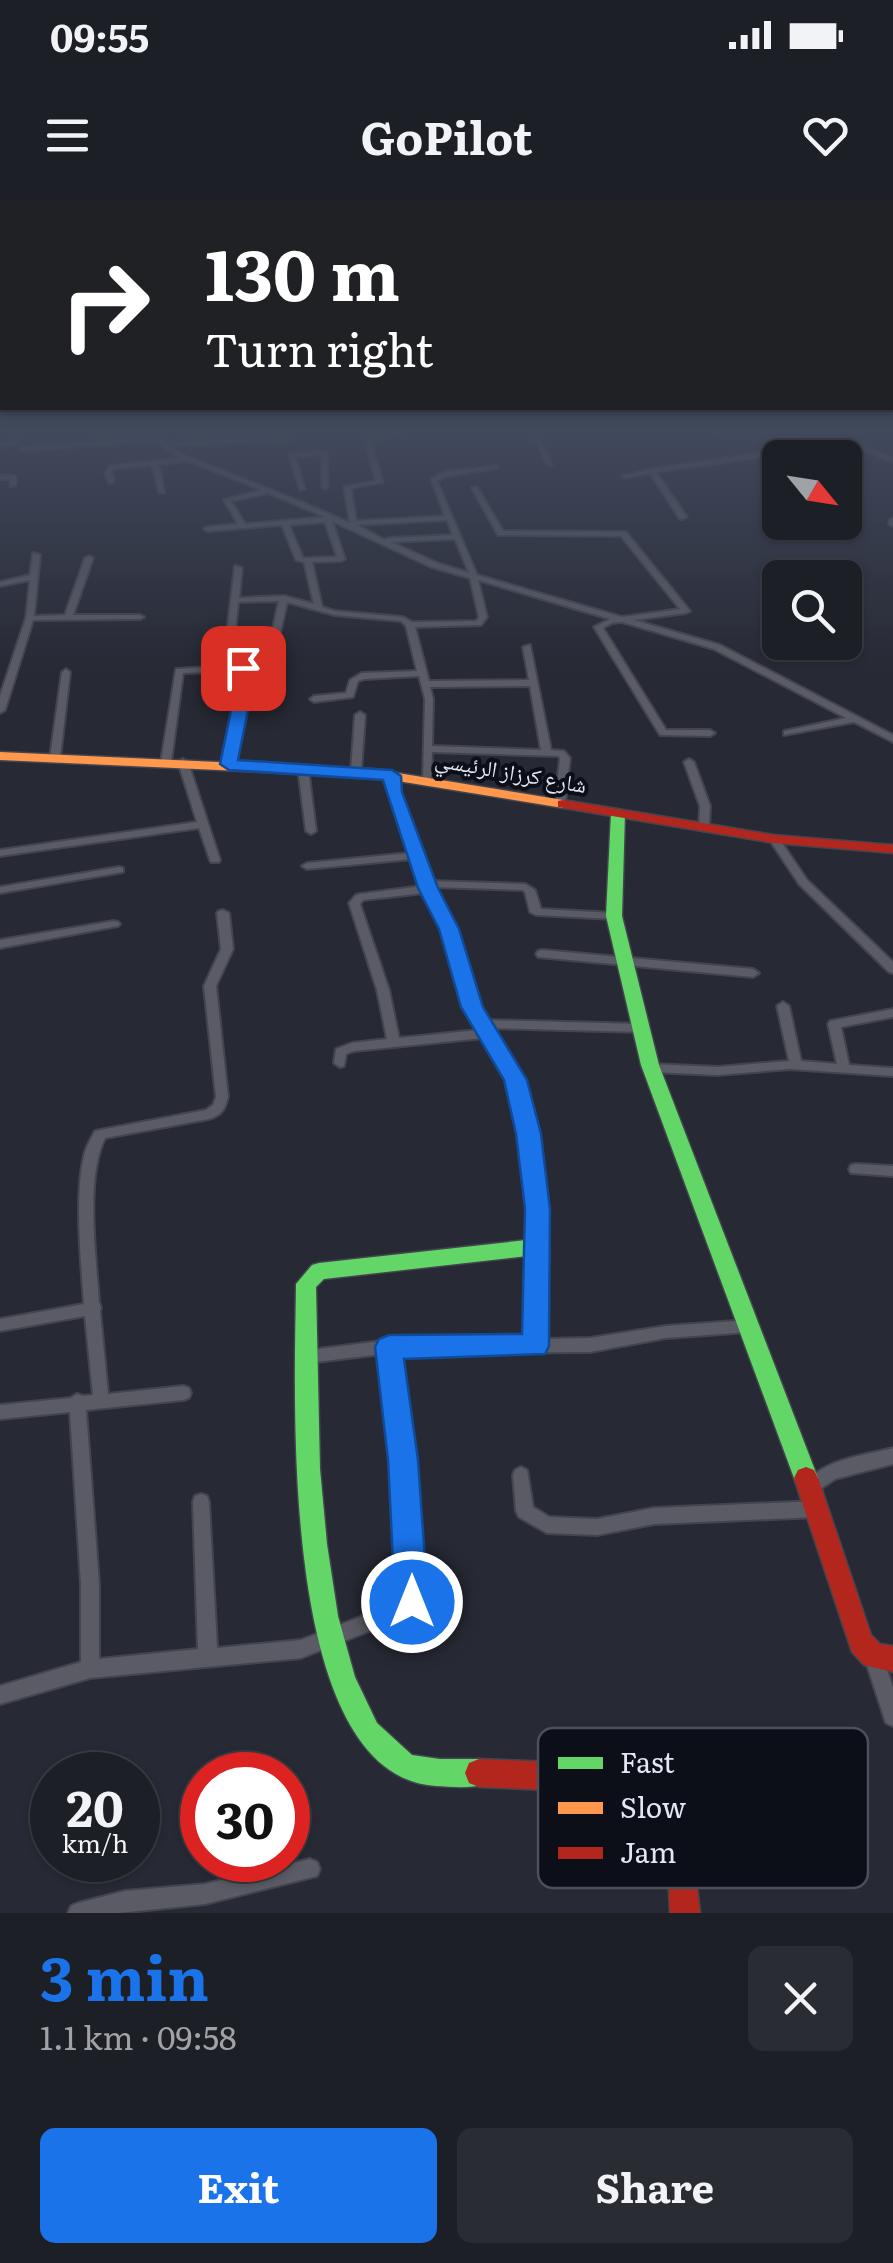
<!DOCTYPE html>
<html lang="en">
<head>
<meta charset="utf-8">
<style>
	body { margin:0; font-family:Literata,"Noto Naskh Arabic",serif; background:#2a2c33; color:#f1f3f6; height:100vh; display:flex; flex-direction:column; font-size:38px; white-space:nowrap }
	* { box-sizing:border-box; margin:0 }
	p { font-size:32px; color:#a0a2a7 }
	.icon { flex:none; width:55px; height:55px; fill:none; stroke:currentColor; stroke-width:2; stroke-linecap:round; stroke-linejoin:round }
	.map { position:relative; height:1713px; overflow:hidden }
	.side { display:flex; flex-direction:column; background:#1d1f27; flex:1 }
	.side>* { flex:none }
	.top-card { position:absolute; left:0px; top:0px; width:895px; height:210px; box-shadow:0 2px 8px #0004,0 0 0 2px #3b3d44; background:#202124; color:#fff; overflow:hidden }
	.needle { width:65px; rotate:120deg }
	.controls { position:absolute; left:762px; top:240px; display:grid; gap:20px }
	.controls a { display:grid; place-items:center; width:100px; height:100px; border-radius:15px; background:#1d1f27; box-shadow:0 2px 8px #0004,0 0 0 2px #3b3d44; font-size:50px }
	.speed { position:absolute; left:30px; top:1552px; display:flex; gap:20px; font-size:50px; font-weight:700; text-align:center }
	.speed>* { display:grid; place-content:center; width:130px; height:130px; border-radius:50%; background:#1d1f27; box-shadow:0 2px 8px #0004,0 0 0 2px #3b3d44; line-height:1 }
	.speed small { font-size:25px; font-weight:400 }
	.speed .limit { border:15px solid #d22; background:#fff; color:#111 }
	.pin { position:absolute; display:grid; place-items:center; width:85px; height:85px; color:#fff; margin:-42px; border-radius:20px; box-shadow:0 5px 15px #0006 }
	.me { position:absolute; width:110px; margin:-55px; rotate:0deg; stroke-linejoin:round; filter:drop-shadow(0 0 8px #0008) }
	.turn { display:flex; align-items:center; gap:35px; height:210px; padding:0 40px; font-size:45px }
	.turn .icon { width:130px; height:130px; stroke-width:2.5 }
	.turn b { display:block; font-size:70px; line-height:85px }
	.round { display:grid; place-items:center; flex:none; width:105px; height:105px; border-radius:15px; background:#2a2c33 }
	.summary { display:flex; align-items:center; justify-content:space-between; height:170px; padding:0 40px }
	h1 { font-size:60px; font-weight:700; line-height:75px; color:#1a73e8 }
	.cta { display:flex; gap:20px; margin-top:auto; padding:20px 40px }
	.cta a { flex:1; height:115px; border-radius:15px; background:#1a73e8; color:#fff; font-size:40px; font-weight:700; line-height:115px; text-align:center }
	.cta a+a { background:#2a2c33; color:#f1f3f6 }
	.status { display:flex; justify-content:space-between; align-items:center; height:70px; padding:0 50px; background:#1d1f27; direction:ltr }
	.status svg { height:28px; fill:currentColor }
	header { display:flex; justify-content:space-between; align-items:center; height:130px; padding:0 40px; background:#1d1f27; font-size:45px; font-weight:700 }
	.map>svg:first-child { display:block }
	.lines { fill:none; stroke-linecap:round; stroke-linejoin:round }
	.street-casing { stroke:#43454e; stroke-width:4 }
	.fast-casing { stroke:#43454e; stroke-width:3 }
	.slow-casing { stroke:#43454e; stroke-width:3 }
	.jam-casing { stroke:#43454e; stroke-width:3 }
	.street { fill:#5a5b64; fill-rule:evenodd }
	.fast { fill:#63d668; fill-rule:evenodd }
	.slow { fill:#ff974d; fill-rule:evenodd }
	.jam { fill:#b3261e; fill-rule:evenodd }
	.route { fill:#1a73e8; stroke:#114b97; stroke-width:2.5 }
	.labels { text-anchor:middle; stroke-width:8; stroke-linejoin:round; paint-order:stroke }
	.far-street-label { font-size:22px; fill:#e3e6f4; stroke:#0d0f18 }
	.key { fill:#0d0f18; stroke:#4d505a; stroke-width:2.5 }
	.key-label { font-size:28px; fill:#e3e6f4 }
</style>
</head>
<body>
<div class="status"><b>09:55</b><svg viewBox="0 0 49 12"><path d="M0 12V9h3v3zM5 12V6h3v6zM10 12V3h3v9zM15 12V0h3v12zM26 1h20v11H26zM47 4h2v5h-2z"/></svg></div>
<header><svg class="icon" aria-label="menu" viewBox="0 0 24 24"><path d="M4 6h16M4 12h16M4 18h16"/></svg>GoPilot<svg class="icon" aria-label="heart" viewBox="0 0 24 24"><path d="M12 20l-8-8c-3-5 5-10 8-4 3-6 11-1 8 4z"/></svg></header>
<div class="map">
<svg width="893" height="1713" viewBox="0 0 893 1713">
	<rect width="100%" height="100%" fill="#272934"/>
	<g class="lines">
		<g class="street-casing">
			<path id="street" d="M10,233h6l-1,11 -15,3v-4l10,-1z
				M156,233h6l3,9 127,-5 -2,3 -120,6 11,8 123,49 46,20 -6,-36 32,-6 -12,-42 28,-6h13l-35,8 13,41 -32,6 5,33 89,-5 -14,-37 14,-7 52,-6v2l-50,8 -10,5 40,94 145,42 58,-8 -59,-73 -123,-1 -26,-47 5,-1 26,44 123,1 64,79 -4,2 -52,7 86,25 173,90v7l-39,-20 -70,13v-4l62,-13 -132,-69 -92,-27 -10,1 -9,5 63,102h44l5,3 -5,3 -50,-1 -66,-108 16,-8 -132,-39 9,37 -6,8 -66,2 14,54 100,-1 -6,-33 7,-2 21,105 13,1 6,7 -5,45 -5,3 -5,-3 5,-45 -2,-2 -126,-4 -1,28 -5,3 -3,-1 2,-83 -6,-23 -55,3 -6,2 -5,16 -39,5 -4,-3 4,-3 32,-3 4,-13 12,-7 55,-2 -11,-45 -5,-5 -67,-6 -47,-13 -11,49 -47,1 -4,-3 10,-83 7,2 -3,30 45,-2 30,8 -10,-42 -8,-2 -14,-35 -74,6 -4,-2 4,-2 30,-3 -14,-24 38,-10 -74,-29 -29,3 5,29 -5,-1 -7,-27 -38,4 -3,3 3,10 -5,1 -4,-11 5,-6 70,-8 -19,-13 -3,-5 -135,11 -3,-2 3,-2 134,-11zM268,293l57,24 -80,7 -14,-23zM447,320l6,15 -64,3 -4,2 -28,-15zM332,321l99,46 39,11 9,39 -3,4 -64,1 -9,-5 -68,-6 -13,-4 -10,-45 29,-1 4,-2zM325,322l12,35 -34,1 -14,-33zM455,339l14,34 -32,-10 -46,-21zM279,401l-10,45h-35l4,-44zM530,486l11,64 -109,-4 1,-47 -3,-12z
				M532,233h6l14,32 -5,-1z
				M715,233h30l104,7 44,18v4l-45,-18 -23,-2 -29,10 -140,20 31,45 -4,2h-3l-30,-46 -25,5 -3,-2 30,-7 143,-21 20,-6 -97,-7z
				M327,251l1,36 -3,2 -3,-2v-33l-27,3 10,32 -5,1 -11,-36z
				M0,275l16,1v9l-5,1 -1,-7h-10z
				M890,319h3v7l-4,-2z
				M33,353l7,2 -6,61 31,-1 20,-57 4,-2 4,2 -20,57h67l4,2 -4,2 -107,1 -28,90 -5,3v-17l26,-78 4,-38 -30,6v-4l30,-7z
				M243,465l9,6 -20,95h-6l-2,-2 19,-92 -2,-1 -58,2 -12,89 -2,2h-6l-2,-2 15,-93z
				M66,469l4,3 -10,86 -5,3 -5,-3 12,-86z
				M360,512l5,3 -4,57 -5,3 -5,-3 4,-57z
				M183,559l5,3 32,98 -1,2h-8l-1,-2 -11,-32 -199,28v-6l197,-28 -19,-60z
				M689,559l5,3 16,44 -1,22 -5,3 -5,-3 1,-22 -16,-44z
				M303,565l5,3 8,63 -5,3 -5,-3 -8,-63z
				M392,572l5,3 1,17 32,89 95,3 10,6 6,19 73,4 6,3 -6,3 -78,-4 -6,-3 -5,-20 -2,-2 -90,-3 22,42 23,78 7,13 157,4 6,4 -6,4 -152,-4 35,62 18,100 1,149 46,-1 76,-12 83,-6 5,1 3,5 -3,5 -5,1 -83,6 -76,14 -193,1 24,208 1,36 -9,17 -112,44 -211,20 -90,26v-18l81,-24v-78l-11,-172 -70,7v-14l71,-7 6,-4 6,2 10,-1 -8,-79 -85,15v-12l84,-15c-3,-43 -10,-112 1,-152 2,-7 7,-15 10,-21l111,-21 7,-5 3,-8 -12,-111 17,-37 -4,-36 2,-2 4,-1 6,3 4,36 -17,37 12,111c-3,12 -6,18 -19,22l-104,19c-20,41 -9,118 -6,164l2,6 -1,3 8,83 75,-8 6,2 2,5 -2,5 -6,2 -97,10 13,174v75l99,-10 -5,-147 2,-6 6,-2 6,2 2,6 8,146 84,-8 100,-39 3,-5 -1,-35 -21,-207 -74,9 -5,-2 -3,-5 3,-5 86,-11 139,-1 1,-149 -16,-100 -30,-52 -129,13 -8,3 -2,12 -4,1 -6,-4 2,-14 16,-6 35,-4 -10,-49 -28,-87 7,-8 4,-1 62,-8 -10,-27 -105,10 -5,-3 5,-3 103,-10 -22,-61 -1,-17zM424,693l19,36 23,78 13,23 -80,8 -10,-48 -29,-86 3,-4z
				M774,636l4,1 29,43 86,82v11l-4,-1 -90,-88 -30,-45z
				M119,667l4,1v4l-123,21v-6z
				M114,721l4,1 2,2 -2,2 -118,22v-8z
				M542,750l211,19 6,4 -6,4 -215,-20 -2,-3 2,-3z
				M783,802l6,4 12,55 36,3 -9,-40 2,-3 63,-12v8l-52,10 8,38 44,3v8l-103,-7 -72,6 -67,-3 -6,-4 6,-4 67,3 71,-6 -12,-55z
				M856,964l37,2v10l-42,-3 -2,-4 2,-4z
				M893,1248v16l-58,15 -25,17 -6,-2 -2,-6c18,-29 60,-32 91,-40z
				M521,1267l6,3 6,37 16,10 48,2 57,-11 164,-7 6,2 2,6 -2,6 -6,2 -164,7 -57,11 -50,-2 -28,-16 -3,-6 -3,-36 2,-5z
				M873,1447l7,2 13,39v38l-7,-3 -22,-67 2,-7z
				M310,1659l7,3 3,7 -3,7 -112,28 -86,9h-51l3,-7 7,-3 47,-12 80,-7z"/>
		</g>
		<g class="fast-casing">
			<path id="fast" d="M618,609l7,4 -3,103 37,149 159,413 -4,8 -8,3 -8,-3 -4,-8 -153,-413 -35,-149 5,-103z
				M536,1039l7,2 3,6 -3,6 -7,2 -212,24 -8,8 4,182 7,75 11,72 17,61 22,46 35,32 28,4h39l10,4 4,10 -4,10c-16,6 -36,4 -53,3 -159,-10 -141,-391 -140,-502l16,-19 7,-2z"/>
		</g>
		<g class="slow-casing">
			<path id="slow" d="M0,552l373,17 190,31 7,4 -7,4 -190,-31 -373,-17z"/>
		</g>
		<g class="jam-casing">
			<path id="jam" d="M563,600l211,35 119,10v8l-119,-10 -216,-36v-6z
				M806,1267l8,3 4,8 53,157 9,9 13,2v26l-29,-7 -12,-13 -58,-174 4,-8z
				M479,1559l152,6 27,15 23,29 10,27 9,77h-30c-2,-46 0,-93 -43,-120l-148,-6 -10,-4 -4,-10 4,-10z"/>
		</g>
		<use href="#street" class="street"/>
		<use href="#fast" class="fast"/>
		<use href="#slow" class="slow"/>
		<use href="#jam" class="jam"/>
	</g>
	<linearGradient id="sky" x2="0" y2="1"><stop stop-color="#15171d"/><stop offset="0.49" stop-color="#41495c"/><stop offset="1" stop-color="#41495c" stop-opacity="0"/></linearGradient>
	<rect width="893" height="473" fill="url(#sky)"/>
	<path class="route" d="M243,463l13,7 -18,90 154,10 9,6 1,16 36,96 21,41 24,78 44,73 14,54 9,75 -1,137 -4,8 -141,5 14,101 10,142 -5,11 -11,5 -12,-5 -5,-11 -7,-142 -13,-113 4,-8 10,-4 133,-1 3,-125 -9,-75 -12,-54 -43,-73 -22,-78 -21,-41 -35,-108 -154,-10 -9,-6 19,-92 -4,-4z"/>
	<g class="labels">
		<g class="far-street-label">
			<text transform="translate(511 572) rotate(10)" y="8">شارع كرزاز الرئيسي</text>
		</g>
	</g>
	<rect x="538" y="1528" width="330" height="160" rx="15" class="key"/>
	<rect x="558" y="1557" width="45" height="12" fill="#63d668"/>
	<rect x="558" y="1602" width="45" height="12" fill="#ff974d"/>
	<rect x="558" y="1647" width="45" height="12" fill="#b3261e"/>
	<g class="key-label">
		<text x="620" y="1573">Fast</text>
		<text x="620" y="1618">Slow</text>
		<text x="620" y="1663">Jam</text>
	</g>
</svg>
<div class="controls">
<a><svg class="needle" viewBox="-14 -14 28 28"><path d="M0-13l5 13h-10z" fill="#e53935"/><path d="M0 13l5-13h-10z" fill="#a0a2a7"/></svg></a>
<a><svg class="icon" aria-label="search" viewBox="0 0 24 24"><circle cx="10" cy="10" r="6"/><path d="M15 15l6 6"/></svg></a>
</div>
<div class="speed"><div>20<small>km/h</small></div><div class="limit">30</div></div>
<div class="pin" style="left:243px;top:468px;background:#d93025"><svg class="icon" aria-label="arrive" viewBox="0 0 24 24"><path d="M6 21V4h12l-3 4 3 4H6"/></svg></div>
<svg class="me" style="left:412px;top:1402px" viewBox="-20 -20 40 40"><circle r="17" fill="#1a73e8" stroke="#fff" stroke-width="3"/><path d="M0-11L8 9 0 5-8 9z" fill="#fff"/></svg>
<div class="top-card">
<div class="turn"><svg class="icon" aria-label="right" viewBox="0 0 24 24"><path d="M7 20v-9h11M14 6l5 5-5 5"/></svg><div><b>130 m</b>Turn right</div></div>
</div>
</div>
<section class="side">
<div class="summary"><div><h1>3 min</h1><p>1.1 km · 09:58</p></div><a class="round"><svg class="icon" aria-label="close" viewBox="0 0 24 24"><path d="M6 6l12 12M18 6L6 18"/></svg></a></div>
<div class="cta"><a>Exit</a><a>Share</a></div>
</section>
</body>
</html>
